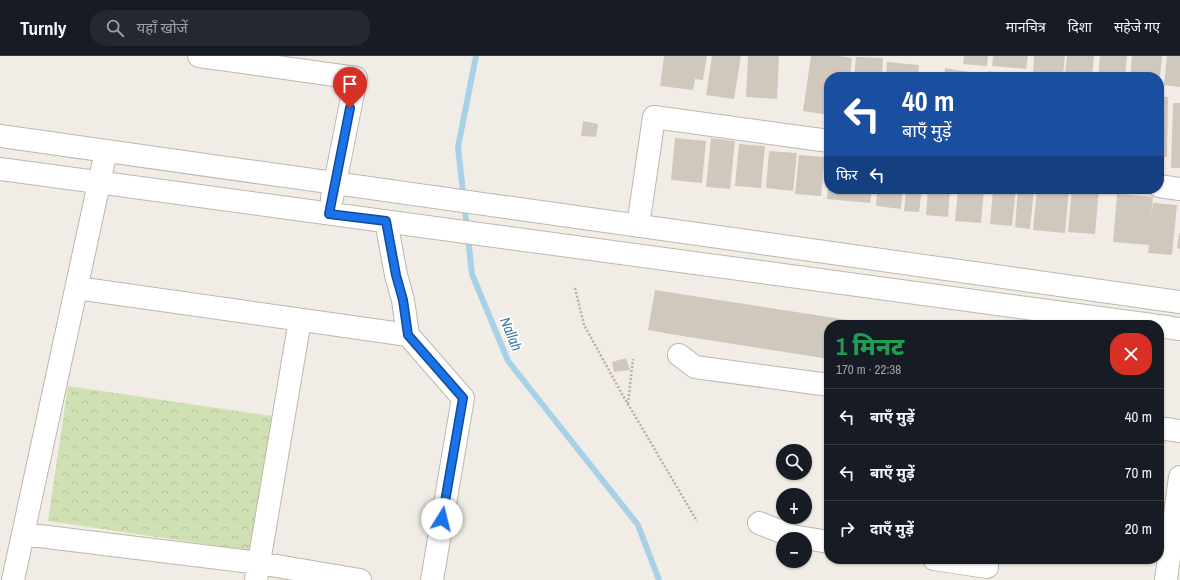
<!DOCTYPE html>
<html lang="hi">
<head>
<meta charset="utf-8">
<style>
	body { margin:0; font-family:"Archivo Narrow","Noto Sans Devanagari",sans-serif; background:#242831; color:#f1f3f6; height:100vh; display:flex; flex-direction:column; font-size:15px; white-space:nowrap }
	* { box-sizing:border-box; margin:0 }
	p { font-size:13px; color:#9ea1a6 }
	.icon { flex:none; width:22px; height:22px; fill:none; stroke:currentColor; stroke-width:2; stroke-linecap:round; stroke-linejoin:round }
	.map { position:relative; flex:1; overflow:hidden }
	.drawer { position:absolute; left:824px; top:264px; width:340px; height:244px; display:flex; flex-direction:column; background:#171b24; border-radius:16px; box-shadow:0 1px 3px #0004 }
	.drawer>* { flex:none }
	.banner { position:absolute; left:824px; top:16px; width:340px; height:122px; border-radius:16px; box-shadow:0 1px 3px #0004; background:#1a4fa0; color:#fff; overflow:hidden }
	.controls { position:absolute; left:776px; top:388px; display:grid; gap:8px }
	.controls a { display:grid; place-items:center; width:36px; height:36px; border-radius:50%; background:#171b24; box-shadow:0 1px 3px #0004; font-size:20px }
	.pin { position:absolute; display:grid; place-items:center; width:34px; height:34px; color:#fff; margin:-41px -17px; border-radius:50% 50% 50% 0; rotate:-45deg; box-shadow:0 0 4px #0007 }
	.pin .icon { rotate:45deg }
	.me { position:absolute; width:44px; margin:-22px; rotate:9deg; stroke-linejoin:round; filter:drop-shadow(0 0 3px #0008) }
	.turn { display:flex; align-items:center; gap:14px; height:84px; padding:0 12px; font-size:18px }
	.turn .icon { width:52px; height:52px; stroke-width:2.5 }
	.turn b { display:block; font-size:28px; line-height:34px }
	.then { display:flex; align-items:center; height:38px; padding:0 12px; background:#0003; gap:8px; font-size:15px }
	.round { display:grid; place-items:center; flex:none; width:42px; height:42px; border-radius:16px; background:#242831 }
	.overview { display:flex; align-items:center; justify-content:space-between; height:68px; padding:0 12px }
	h1 { font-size:24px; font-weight:800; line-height:30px; color:#1e9e55 }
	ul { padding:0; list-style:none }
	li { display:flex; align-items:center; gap:12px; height:56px; padding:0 12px; border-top:1px solid #363941 }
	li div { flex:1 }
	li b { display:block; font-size:15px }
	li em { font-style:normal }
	header { display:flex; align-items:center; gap:24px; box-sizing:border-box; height:56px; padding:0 20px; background:#171b24; border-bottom:1px solid #363941 }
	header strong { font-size:19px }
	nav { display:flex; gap:22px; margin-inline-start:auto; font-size:14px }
	.search { width:280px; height:36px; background:#242831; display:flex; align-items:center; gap:10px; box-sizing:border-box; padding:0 14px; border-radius:16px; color:#9ea1a6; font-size:15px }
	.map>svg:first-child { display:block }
	.park { fill:url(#park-crowns) }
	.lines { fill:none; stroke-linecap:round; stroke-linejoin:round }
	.stream { stroke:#a8d1e7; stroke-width:6 }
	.building { fill:#d1c8bd }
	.minor-casing { stroke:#beb7ad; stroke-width:24 }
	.path { stroke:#bbaf9d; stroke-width:2.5; stroke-dasharray:2 2; stroke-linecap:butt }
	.minor { stroke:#fff; stroke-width:22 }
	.route-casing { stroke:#114b97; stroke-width:10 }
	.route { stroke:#1a73e8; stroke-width:7 }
	.labels { text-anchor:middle; stroke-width:4; stroke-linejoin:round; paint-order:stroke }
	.water-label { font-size:15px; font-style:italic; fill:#3c7da2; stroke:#fff }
</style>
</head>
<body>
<header>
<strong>Turnly</strong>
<div class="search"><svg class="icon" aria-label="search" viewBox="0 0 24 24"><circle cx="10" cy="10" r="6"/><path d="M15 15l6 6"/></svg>यहाँ खोजें</div>
<nav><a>मानचित्र</a><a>दिशा</a><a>सहेजे गए</a></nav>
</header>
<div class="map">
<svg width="1180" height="524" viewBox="0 0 1180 524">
	<defs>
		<pattern id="park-crowns" width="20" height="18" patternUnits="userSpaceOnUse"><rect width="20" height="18" fill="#cfe1b3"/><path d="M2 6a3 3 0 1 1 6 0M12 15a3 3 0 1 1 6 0" fill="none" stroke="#b3c29b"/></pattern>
	</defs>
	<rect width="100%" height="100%" fill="#f1ede6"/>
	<path class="park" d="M68,330l204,30 -20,135 -204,-30z"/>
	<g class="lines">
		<path class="stream" d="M476,0l-18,91 14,127 36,87 130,164 21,55"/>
	</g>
	<path class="building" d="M664,0h43l-4,24 -8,-1 -2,11 -33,-4z
		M712,0h29l-7,43 -28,-4z
		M748,0h31l-2,43 -31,-2z
		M811,0h28l13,2 -2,19h-21v38l-26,-4z
		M964,0h24l-1,10 -24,-2z
		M993,0h35l-2,13 -34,-3z
		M1034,0h31l-2,19 -30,-3z
		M1067,0h27l-2,21 -27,-3z
		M1100,0h27l-2,21h-27z
		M1132,0h30l-2,21h-30z
		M1167,0h13v31l-16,-2z
		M856,1l27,1 -1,19h-28z
		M887,6l32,3 -1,12h-32z
		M945,12l37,6 -1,3h-37z
		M988,15l31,5 -1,1h-31z
		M1159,41h9l-1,60h-8z
		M1173,47h7v65h-9z
		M583,65l15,3 -2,13 -15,-1z
		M675,82l31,3 -4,42 -31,-3z
		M711,82l24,3 -5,48 -24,-2z
		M739,88l26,2 -4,42 -26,-2z
		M769,95l28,2 -4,38 -27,-3z
		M799,99l26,2 -4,39 -26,-2z
		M828,133h44l-2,14 -43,-4z
		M877,133h26l-2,20 -25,-3z
		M906,133h16l-3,23 -15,-1z
		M928,133h22l-2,28 -22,-2z
		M958,133h26l-3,34 -26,-2z
		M993,133h23l-4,37 -22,-2z
		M1018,133h16l-4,40 -15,-2z
		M1037,133h32l-4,44 -32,-3z
		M1072,133h27l-4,45 -27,-2z
		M1117,138l36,3 -2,20 2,-14 24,2 -5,50 -24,-2 1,-8 -36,-3z
		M1179,177h1v16l-3,-1z
		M655,234l193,30 24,4v1h-43v34l-153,-24 -28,-5z
		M626,302l4,12 -16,2 -2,-10z"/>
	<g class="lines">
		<g class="minor-casing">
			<path id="minor" d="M199,0l157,22 -24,120
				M0,80l1180,166
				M0,113l1152,156
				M1159,130l21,3
				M386,165l10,54 7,25 5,35
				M638,170l16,-109 175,24
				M77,232l331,47 55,63 -31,182
				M1159,270l21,3
				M679,299l16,12 134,18
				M1159,372l21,3
				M759,467l33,13 37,6
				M23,478l236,29 101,17
				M934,503l53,8
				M13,524l93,-429
				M256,524l44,-260
				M1166,524l14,-103"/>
		</g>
		<path class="path" d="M575,232l9,37 38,69 75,127
			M628,348l5,-45"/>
		<use href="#minor" class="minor"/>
	</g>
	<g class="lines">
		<g class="route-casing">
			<path id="route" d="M350,52l-21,106 57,7 10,54 7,25 5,35 55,63 -21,121"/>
		</g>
		<use href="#route" class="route"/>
	</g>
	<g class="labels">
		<g class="water-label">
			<text transform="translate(511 278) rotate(67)" y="5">Nallah</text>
		</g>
	</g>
</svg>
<div class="controls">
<a><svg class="icon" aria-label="search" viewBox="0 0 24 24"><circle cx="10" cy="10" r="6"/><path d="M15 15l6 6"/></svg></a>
<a>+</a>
<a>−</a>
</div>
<div class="pin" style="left:350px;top:52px;background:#d93025"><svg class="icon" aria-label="arrive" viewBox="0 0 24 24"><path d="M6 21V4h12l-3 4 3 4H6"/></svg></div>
<svg class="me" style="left:442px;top:463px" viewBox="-20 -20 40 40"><circle r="19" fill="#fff"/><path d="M0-13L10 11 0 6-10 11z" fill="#1a73e8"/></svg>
<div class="banner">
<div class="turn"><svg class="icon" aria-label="left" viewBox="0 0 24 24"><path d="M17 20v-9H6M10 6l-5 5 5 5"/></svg><div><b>40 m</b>बाएँ मुड़ें</div></div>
<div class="then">फिर<svg class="icon" aria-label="left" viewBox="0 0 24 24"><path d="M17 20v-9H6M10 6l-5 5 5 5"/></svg></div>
</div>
<section class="drawer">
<div class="overview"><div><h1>1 मिनट</h1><p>170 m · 22:38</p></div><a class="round" style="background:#d93025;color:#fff"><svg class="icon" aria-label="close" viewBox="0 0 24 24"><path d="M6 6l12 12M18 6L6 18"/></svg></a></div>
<ul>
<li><svg class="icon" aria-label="left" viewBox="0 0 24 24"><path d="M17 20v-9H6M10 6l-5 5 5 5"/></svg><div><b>बाएँ मुड़ें</b></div><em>40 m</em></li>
<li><svg class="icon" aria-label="left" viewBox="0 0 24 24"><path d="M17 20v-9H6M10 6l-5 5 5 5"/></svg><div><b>बाएँ मुड़ें</b></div><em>70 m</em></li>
<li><svg class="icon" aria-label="right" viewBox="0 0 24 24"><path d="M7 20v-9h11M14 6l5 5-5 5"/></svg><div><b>दाएँ मुड़ें</b></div><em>20 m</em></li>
</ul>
</section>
</div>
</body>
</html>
